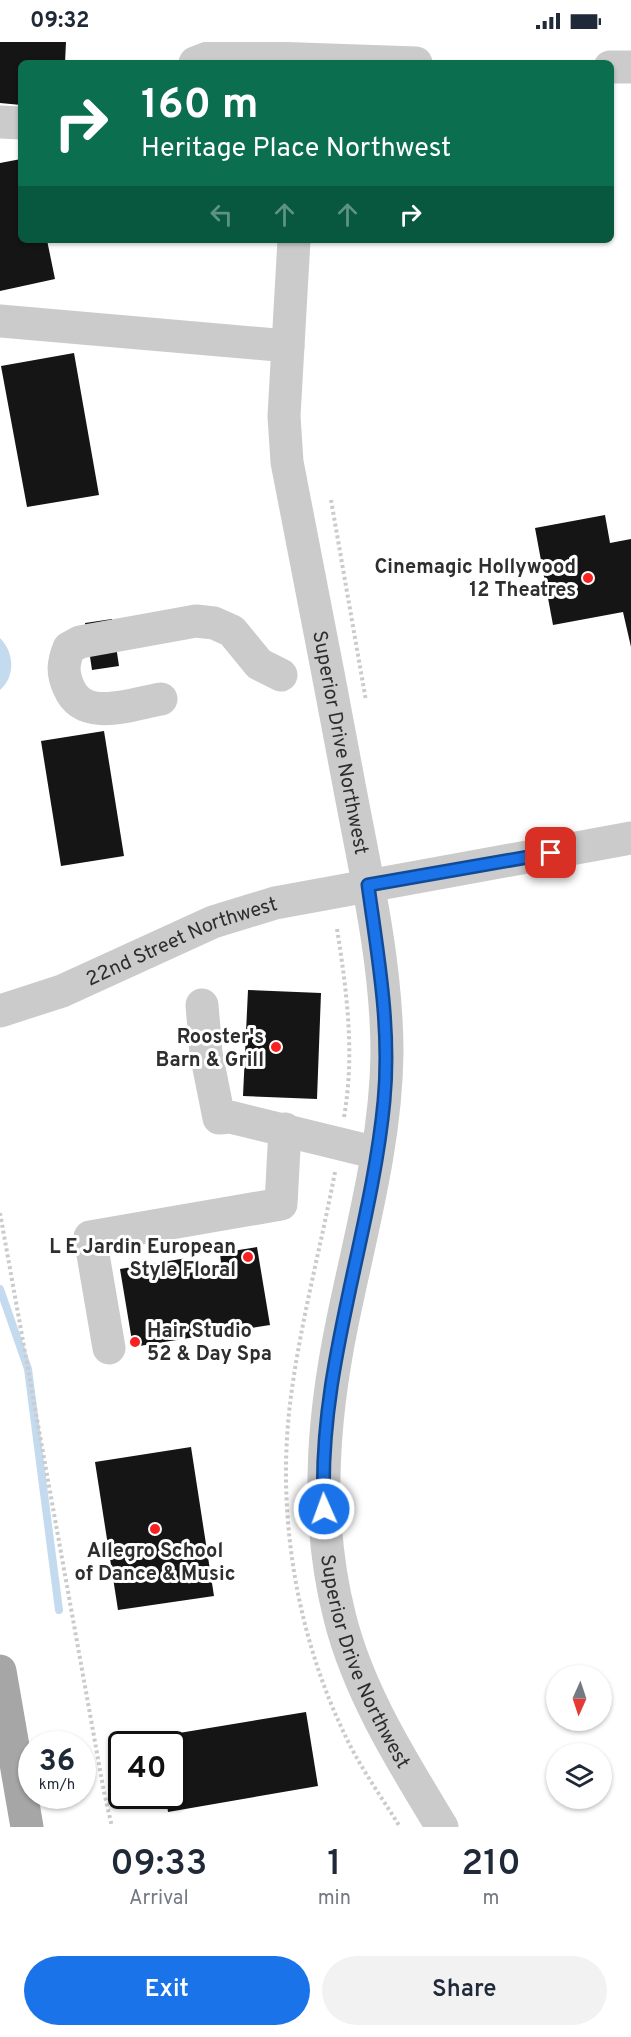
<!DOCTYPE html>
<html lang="en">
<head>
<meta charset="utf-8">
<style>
	body { margin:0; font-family:Overpass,sans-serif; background:#f2f2f3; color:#1f2937; height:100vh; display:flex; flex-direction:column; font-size:22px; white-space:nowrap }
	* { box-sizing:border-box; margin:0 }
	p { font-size:20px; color:#747a83 }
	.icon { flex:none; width:33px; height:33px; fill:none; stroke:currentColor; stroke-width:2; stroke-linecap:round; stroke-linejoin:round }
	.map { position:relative; height:1785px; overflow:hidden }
	.details { display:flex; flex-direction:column; background:#fff; flex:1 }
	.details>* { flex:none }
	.banner { position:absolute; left:18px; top:18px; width:596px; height:183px; border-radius:9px; box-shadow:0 2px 4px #0004; background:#0b6e4f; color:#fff; overflow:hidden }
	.needle { width:39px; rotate:183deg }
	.buttons { position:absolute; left:546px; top:1623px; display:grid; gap:12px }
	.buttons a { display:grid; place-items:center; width:66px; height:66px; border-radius:50%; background:#fff; box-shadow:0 2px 4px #0004; font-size:30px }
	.speed { position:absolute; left:18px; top:1689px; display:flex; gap:12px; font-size:30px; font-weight:700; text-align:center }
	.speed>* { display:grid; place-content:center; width:78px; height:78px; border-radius:50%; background:#fff; box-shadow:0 2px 4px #0004; line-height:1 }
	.speed small { font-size:15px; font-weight:400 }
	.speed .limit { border:3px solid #111; border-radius:9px; background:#fff; color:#111 }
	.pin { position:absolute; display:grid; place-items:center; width:51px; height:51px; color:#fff; margin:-26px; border-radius:12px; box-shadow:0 3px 9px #0006 }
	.me { position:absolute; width:66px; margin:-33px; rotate:358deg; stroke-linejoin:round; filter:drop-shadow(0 0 4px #0008) }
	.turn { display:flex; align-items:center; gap:21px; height:126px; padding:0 24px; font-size:27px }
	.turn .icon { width:78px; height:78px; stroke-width:2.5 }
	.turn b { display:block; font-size:42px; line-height:51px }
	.lanes { display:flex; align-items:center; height:57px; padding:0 24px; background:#0003; justify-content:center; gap:30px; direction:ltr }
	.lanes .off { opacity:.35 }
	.eta { display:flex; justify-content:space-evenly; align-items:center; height:102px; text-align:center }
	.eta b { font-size:36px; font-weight:600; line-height:42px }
	.cta { display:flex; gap:12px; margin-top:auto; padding:12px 24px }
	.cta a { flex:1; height:69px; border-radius:36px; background:#1a73e8; color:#fff; font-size:24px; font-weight:600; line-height:69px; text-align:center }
	.cta a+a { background:#f2f2f3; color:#1f2937 }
	.status { display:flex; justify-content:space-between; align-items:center; height:42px; padding:0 30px; background:#fff; direction:ltr }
	.status svg { height:16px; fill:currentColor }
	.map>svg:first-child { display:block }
	.water { fill:#c4dbef }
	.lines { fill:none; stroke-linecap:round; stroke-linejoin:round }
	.stream { stroke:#c4dbef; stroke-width:8 }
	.building { fill:#151515 }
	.path { stroke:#cbcbcb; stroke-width:4; stroke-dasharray:3 3; stroke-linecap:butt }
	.minor { stroke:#cbcbcb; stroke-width:33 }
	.major { stroke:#a6a6a6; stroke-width:33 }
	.route-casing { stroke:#114b97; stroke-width:15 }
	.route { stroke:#1a73e8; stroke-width:10 }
	.poi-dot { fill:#f62120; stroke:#fff; stroke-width:2 }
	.labels { text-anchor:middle; stroke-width:6; stroke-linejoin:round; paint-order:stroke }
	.poi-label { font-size:20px; font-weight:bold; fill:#2e2e2e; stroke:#fff; text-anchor:end }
	.street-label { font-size:20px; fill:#2e2e2e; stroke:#fff }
</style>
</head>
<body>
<div class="status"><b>09:32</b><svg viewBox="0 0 49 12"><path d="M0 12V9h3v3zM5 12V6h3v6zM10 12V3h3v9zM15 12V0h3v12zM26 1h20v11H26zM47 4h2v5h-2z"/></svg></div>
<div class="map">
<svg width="631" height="1785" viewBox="0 0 631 1785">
	<rect width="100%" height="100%" fill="#fff"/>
	<path class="water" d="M0,596c14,14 16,38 0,52z"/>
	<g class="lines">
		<path class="stream" d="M0,1247l28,80 31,241"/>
	</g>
	<path class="building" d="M0,0h66l-1,21h-44v42l-21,-2z
		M21,117v81h26l8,39 -55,12v-128z
		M74,311l25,142 -72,12 -26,-141z
		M605,473l5,28 21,-4v108l-8,-35 -70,13 -18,-97z
		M112,577l7,47 -27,4 -7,-47z
		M104,689l20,125 -63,10 -20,-125z
		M248,948l73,3 -4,106 -74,-3z
		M257,1205l13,78 -137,22 -13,-78 67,-11 2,10 32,-5 -1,-10z
		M191,1405l23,149 -96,14 -23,-148z
		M306,1670l12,74 -150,26 -2,-16h6v-52h-15l-2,-7z"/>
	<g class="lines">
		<path class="path" d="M331,458l35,201
			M337,887c10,63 18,125 7,188
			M335,1130c-14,74 -34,148 -44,224 -15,113 4,234 53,337 15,33 37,63 56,94
			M0,1171l104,579 8,35"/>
		<g class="minor">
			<path d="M195,21l13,-5 35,-1 173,6"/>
			<path d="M610,25h21"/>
			<path d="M0,80l21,1"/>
			<path id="s1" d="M294,198l-10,176 3,46c22,110 43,222 64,333 16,84 36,172 36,258 -1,92 -27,182 -45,271 -20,98 -27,197 -2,294 19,75 62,143 102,209"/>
			<path d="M0,279l288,25"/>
			<path d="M161,657c-30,5 -77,24 -92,-11 -7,-15 -6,-25 0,-40l11,-6 116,-21 18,2 18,8 27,33 22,11"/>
			<path d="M202,963l4,48 13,65 11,-1 147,36"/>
			<path id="s2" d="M0,969l62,-20 151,-69 62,-19 356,-65"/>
			<path d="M109,1306l-19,-111 191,-33 4,-75"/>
		</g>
		<path class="major" d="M0,1629l27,156"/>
	</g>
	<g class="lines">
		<g class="route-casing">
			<path id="route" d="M324,1467c-7,-139 47,-271 60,-408 7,-73 -6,-144 -16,-216l183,-32"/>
		</g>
		<use href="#route" class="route"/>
	</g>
	<g class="poi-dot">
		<circle cx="588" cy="536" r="6"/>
		<circle cx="276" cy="1005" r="6"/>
		<circle cx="248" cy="1215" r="6"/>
		<circle cx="135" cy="1300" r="6"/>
		<circle cx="155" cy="1487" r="6"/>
	</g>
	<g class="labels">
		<g class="poi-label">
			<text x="576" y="531">Cinemagic Hollywood<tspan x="576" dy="23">12 Theatres</tspan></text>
			<text x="264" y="1001">Rooster's<tspan x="264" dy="23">Barn &amp; Grill</tspan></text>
			<text x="236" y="1211">L E Jardin European<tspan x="236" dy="23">Style Floral</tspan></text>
			<text x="147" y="1295" text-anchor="start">Hair Studio<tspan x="147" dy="23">52 &amp; Day Spa</tspan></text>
			<text x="155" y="1515" text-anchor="middle">Allegro School<tspan x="155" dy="23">of Dance &amp; Music</tspan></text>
		</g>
		<g class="street-label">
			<text dy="7" stroke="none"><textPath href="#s1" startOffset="508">Superior Drive Northwest</textPath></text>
			<text dy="7" stroke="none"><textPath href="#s2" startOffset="195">22nd Street Northwest</textPath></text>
			<text dy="7" stroke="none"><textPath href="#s1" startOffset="1443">Superior Drive Northwest</textPath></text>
		</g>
	</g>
</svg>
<div class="buttons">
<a><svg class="needle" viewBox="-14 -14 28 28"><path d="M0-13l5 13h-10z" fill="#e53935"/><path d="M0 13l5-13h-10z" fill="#747a83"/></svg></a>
<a><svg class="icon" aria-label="layers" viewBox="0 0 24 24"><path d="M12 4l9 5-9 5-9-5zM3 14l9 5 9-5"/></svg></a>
</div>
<div class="speed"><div>36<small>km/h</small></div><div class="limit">40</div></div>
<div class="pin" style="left:551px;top:811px;background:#d93025"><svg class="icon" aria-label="arrive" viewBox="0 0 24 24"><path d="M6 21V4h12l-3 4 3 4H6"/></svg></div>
<svg class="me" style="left:324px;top:1467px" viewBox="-20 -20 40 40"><circle r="17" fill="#1a73e8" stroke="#fff" stroke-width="3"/><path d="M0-11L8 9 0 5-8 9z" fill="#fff"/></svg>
<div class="banner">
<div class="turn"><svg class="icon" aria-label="right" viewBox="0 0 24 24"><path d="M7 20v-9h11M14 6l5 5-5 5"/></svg><div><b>160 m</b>Heritage Place Northwest</div></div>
<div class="lanes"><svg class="icon off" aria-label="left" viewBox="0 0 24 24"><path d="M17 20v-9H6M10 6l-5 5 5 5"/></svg><svg class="icon off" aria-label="ahead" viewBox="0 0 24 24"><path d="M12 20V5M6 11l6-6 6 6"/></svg><svg class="icon off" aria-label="ahead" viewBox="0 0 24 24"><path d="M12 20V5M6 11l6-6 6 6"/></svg><svg class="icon" aria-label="right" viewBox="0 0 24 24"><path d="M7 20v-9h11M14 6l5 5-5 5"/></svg></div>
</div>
</div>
<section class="details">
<div class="eta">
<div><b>09:33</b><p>Arrival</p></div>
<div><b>1</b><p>min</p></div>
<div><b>210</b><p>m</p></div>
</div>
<div class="cta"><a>Exit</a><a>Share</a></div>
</section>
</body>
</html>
